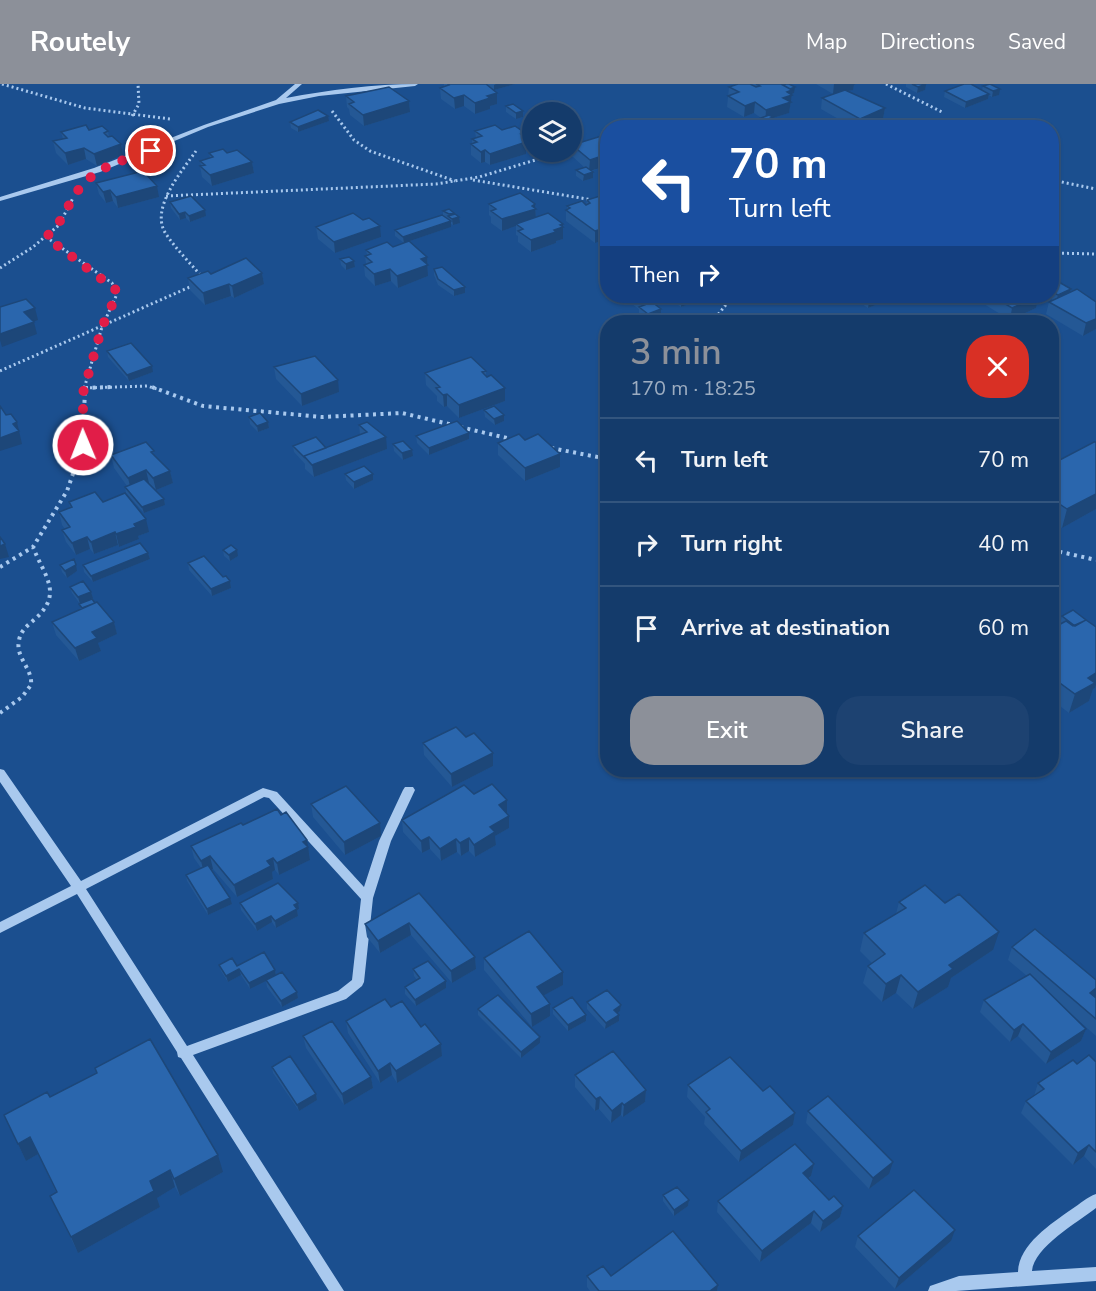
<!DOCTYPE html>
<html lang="en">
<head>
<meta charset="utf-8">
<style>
	body { margin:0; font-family:"Nunito Sans",sans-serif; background:#1d4271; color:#f1f3f6; height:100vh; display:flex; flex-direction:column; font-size:22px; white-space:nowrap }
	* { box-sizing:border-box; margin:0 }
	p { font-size:20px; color:#9dadc1 }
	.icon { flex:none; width:33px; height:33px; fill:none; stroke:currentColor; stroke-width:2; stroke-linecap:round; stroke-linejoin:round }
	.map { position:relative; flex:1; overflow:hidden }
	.drawer { position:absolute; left:600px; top:231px; width:459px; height:462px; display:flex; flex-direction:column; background:#143b6b; border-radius:24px; box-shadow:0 2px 4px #0004,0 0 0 2px #33557e }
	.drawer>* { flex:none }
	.banner { position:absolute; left:600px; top:36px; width:459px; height:183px; border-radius:24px; box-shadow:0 2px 4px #0004,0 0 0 2px #33557e; background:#1a4fa0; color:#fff; overflow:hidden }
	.tools { position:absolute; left:522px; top:18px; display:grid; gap:12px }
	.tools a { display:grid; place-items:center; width:60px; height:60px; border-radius:50%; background:#143b6b; box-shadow:0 2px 4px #0004,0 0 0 2px #33557e; font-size:30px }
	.pin { position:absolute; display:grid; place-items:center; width:51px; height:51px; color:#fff; margin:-26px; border:3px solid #fff; border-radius:50%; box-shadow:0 2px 6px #0007 }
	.me { position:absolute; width:66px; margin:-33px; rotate:359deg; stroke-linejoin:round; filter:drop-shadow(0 0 4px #0008) }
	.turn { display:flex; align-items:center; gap:21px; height:126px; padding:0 30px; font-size:27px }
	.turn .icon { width:78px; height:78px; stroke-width:2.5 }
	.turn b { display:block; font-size:42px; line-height:51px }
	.then { display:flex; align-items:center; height:57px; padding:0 30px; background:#0003; gap:12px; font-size:22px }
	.round { display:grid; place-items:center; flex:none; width:63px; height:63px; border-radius:24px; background:#1d4271 }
	.overview { display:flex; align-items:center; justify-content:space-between; height:102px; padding:0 30px }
	h1 { font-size:36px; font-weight:600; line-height:45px; color:#8c9099 }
	.primary-button { display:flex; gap:12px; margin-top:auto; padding:12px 30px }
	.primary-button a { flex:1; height:69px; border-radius:24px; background:#8c9099; color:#fff; font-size:24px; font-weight:600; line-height:69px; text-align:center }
	.primary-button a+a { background:#1d4271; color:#f1f3f6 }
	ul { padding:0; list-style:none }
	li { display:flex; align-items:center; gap:18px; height:84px; padding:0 30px; border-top:2px solid #33557e }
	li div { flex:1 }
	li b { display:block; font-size:22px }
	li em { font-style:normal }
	header { display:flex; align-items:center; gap:36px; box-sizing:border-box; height:84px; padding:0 30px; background:#8c9099; color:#fff }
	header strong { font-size:28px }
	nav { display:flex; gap:33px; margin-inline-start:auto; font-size:21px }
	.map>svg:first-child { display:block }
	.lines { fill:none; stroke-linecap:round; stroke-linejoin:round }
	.path-far1 { stroke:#a9c9ee; stroke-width:3; stroke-dasharray:2 3; stroke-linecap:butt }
	.path { stroke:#a9c9ee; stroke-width:4; stroke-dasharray:3 4.5; stroke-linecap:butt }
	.minor { fill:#a9c9ee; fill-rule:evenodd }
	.wall { fill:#245895 }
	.shaded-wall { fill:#1d4779 }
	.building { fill:#2a66ad; stroke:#1d4779; stroke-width:1.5 }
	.route { stroke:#e11d48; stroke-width:10; stroke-dasharray:0 18 }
</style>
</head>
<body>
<header>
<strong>Routely</strong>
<nav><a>Map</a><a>Directions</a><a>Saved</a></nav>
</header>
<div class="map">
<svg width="1096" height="1207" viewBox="0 0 1096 1207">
	<rect width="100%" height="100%" fill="#1b4f8f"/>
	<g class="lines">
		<path class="path-far1" d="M2,0l83,24 85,11
			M886,0l56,28
			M332,27l22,29 16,11 85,30
			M132,32l7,-12 -1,-20
			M196,67c-14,20 -47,58 -30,83 10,15 24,29 36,43
			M473,96l120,20
			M1052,96l44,9
			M166,112l270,-12 43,-7 83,-25
			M46,153l66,46 5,11 -15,33 -18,62
			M1052,169l44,1
			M0,184l33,-21 26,-22 14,-27
			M712,238l21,-26
			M0,287l192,-85
			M85,304l62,-2 10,3"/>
		<path class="path" d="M152,303l51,19 119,11 80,-4 51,12
			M85,304l26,-1
			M460,343l51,12
			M551,364l57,11
			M1052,466l44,10
			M0,483l33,-20 34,-56 16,-46 2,-58
			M0,629l22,-16 9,-12c2,-16 -16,-28 -12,-44 1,-10 9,-16 16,-22 29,-26 9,-43 -2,-72"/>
		<path class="minor" d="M295,0h7l-16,14c43,-8 88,-14 132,-14l-3,2 -96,10 -40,8 -71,23 -108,45 -100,29v-4l94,-29 110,-43 72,-25z
			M0,685l4,1 77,111 182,-93 14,4 87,95 15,-46 24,-51 2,-3h8l2,3 -24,51 -18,57 -9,84 -2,4 -16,13 -153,56 151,236h-15l-148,-233 -3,-1 -1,-5 -100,-158 -77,39v-11l71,-36 -71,-104zM264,713l5,1 92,101 -9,81 -14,11 -151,55 -101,-157z
			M1096,1110v14c-18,14 -62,39 -64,63l64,-4v14l-140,10h-28l2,-5 29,-10 59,-4c1,-28 33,-48 54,-63 8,-5 15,-12 24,-15z"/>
	</g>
	<path class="wall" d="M444,0h71l-21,6 3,14 -7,2v3l-15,5 -11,-8 -9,3 -14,-10 -1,-11 4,-1z
		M736,0h45l13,9 -2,1 -3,19 -16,5v5l-8,3 -4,-2v-6l-7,-5 -10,4 -17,-10 2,-20z
		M816,0h40l-2,1 -1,5 -5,1 37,17 -2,11 -18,9h-11l-33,-19 1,-11 11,-4z
		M906,0h19v6l-8,3 -11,-6z
		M983,2l16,9 -7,2 -3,-2 -1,4 -23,9 -21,-11 1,-6 37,-1z
		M346,12l63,5 1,11 -46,14 -14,-11 -1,-6 -2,-2z
		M506,22l17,5v6l-7,2 -10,-7z
		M329,37l-31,11 -7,-4 -1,-6z
		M89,46l19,1 1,6 12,7 2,11 -26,11 -11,-7 -18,6 -12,-12 -3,-12 10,-2 -2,-7z
		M502,46l23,7 2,1v12h-1v4l-36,11 -5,-3 -4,1 -10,-8v-11h1v-5l4,-1 -1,-7z
		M608,50v32l-17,5 2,7 -10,3 -7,-5v-6l9,-2 -13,-12v-11z
		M209,69h18l25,9 2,11 -42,13 -10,-9 -2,-11h1l-1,-5 10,-3z
		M96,99l63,14 -41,11 -5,-7 -7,2 -7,-9z
		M600,112l-5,47 -29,-22v-11l1,-1v-3l19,-1 1,-5z
		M170,118l36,14 -16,6 -4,-4 -6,2 -9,-12z
		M489,120h46l1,13 27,10v12l-7,2v2l-25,9 -13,-10v-6l-2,-1v-9l-14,5 -11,-8v-6l-2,-2z
		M443,127l11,3 6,9 -7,2 -2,-1v3l-47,16 -9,-7v-6l48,-14z
		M316,143l65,10 -46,16 -17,-14z
		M393,163l34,10 1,19 -30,12 -7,-7 -16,5 -10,-10 -1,-11 2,-1 -1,-8 2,-1 -1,-5z
		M340,175l14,2 1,6 -9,3 -5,-5z
		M434,185l31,18v6l-11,3 -16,-11 -4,-10z
		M262,189l2,11 -30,14 -3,-2 -26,9 -15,-15 -2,-12 23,-4z
		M1052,194l19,11 -1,3 26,10v27l-13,7 -37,-22 3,-12 4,-2 -7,-4h6z
		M620,212h31l10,19 -13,5 -9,-7v-4z
		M665,212h42l-26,11z
		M850,212h46l-1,1 -27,11z
		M980,212h59l-3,12 -26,12 -31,-19z
		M107,267l46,21 -24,9 -21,-24z
		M274,283l65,25 -37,14 -26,-27z
		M486,287v5l19,12v13l-46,17 -12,-12 -3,1 -7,-6v-5l-11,-11 -1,-12z
		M484,326l20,11 -9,4 -10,-8z
		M249,333l19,5 1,6 -11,4 -8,-8z
		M359,341l28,24 -73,28 -9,-8v-5l-11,-12 -1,-6 33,2 34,-13z
		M416,352l53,3 -40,16 -12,-12z
		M525,356l35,27 -35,14 -27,-26v-12z
		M1096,358v67l-34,19 -10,-7v-57z
		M393,360l20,12 -10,4 -9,-9z
		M111,371h44l15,16 3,12 -17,7 -7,-7h-1l16,16 1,6 -21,8 -18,-20 -1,-6 2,-1 -13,-18z
		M345,390l28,6 -19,9 -8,-9z
		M69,418h34l46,30 -11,4 1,3 -20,8 -1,-2 -24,9 -4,-5 -14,6 -10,-13 -4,-12 3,-1 -3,-4 -3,-13 11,-4z
		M223,466l15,6 -8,5 -6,-5z
		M148,469l2,6 -57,23 -9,-10 -1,-7z
		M188,479l42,18 1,7 -19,8 -23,-26z
		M60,481l17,6 -10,7 -5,-6z
		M70,503l21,5 2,6 -13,6 -8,-11z
		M95,519l19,19 3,12 -19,9 3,8 -22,10 -23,-26 -4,-13 29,-13 -2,-5z
		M1062,532l34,11v58l-1,3 -2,1 -4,12 -20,12 -17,-13v-76l3,3 6,-3 -1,-1z
		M466,653l27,29 -41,21 -28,-32 -1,-12z
		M474,710l33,19 2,3v12l-14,8 1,9 -21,12 -6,-6 -8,5 -4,-4 -16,9 -11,-12 -8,4 -19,-21 -1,-12z
		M311,720l70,32 -36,19 -32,-38z
		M243,741l66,27 1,8 -31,15 -4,-5 -3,2 1,7 -36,18 -24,-28 -1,1 20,34 -24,11 -21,-34 -1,-6 15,-7 -7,-10 -3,-12z
		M419,809l56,64 1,12 -24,14 -41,-48 -31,18 -13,-16 -2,-13z
		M899,818l94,48 -42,28 -3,9 -35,22 -17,-16 -14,9 -19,-19 5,-17 4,-3 -12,-12 4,-18 32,-19z
		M240,819l59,6 -2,1 1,6 -22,12 -4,-6 -15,9 -16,-21z
		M1012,863l84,33v16l-1,2h1v38l-26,-23 16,16 -5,12 -35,23 -28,-28 -8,6 -30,-30 4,-12 43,-24 -19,-16z
		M484,874l79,14v13l-19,10 6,9v12l-18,11 -48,-57z
		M219,881l56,5 1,5 21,17 1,6 -16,9 -15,-20 -1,-6 -16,8 -9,-14 -13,7 -7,-11z
		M413,885l33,12v7l-30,18 -11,-12v-7l12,-7 -3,-4z
		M587,918l34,3 -1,6 -3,2 2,8 -14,8 -18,-20z
		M391,923l30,20 20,17 1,12 -45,27 -5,-8 -12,8 -32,-50 -2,-12z
		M553,924l33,7v6l-18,10 -15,-17z
		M478,925l62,34 -19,15 -43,-43z
		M303,952l68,41 2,11 -29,17 -38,-57z
		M1096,978v107l-12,-13 -11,9 -52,-52 5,-12 8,-5 4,-13 39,-19z
		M272,983l44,27 1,6 -18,11 -26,-38z
		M575,991l71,15 -1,12 -22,15 -2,-2 -10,8 -12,-14 -4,2 -20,-24z
		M688,1001l75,6 32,22 -2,12 -54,37 -35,-38 1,-7 -18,-20z
		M50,1013l173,75 -43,24 -5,-9 -18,11 3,9 -82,46 -28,-57 6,-4 -18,-38 -12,7 -22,-46z
		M808,1027l81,63 -20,15 -63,-66z
		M814,1080l-3,12 -2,2 20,22 14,6 -3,11 -20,15 -9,-9 -51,39 -43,-50 1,-11z
		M663,1111l26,5 -1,6 -14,10 -11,-15z
		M858,1152l93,5 -56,48 -40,-42z
		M587,1192h24l107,9 -1,6h-127l-3,-4z"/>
	<path class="shaded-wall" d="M496,0h19l-21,6v-5z
		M834,0h22l-2,1 -1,5 -20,4z
		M926,0l-1,6 -8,3 1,-6z
		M795,3l-1,6 -2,1 -3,19 -16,5v5l-8,3 1,-16 17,-12 5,-9z
		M1000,5l-1,6 -7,2 1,-6z
		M497,9v11l-7,2v3l-15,5v-11l12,-7z
		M989,10l-1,5 -23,9 1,-6z
		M464,11v11l-9,3 -1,-11z
		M409,17l1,11 -46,14 -1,-11z
		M755,18l-1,11 -10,4 1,-11z
		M885,24l-2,11 -18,9h-6l1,-9z
		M523,27v6l-7,2v-6z
		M328,32l1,5 -31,11v-5z
		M525,49v6l2,-1v12h-1v4l-36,11v-11l31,-20z
		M121,60l2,11 -26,11 -3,-12z
		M84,64l2,11 -18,6 -3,-12z
		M485,66v12l-4,1v-11z
		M608,70v12l-19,5 1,-11z
		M252,78l2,11 -42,13 -2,-11z
		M593,88v6l-10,3 1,-6z
		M157,102l2,11 -41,11 -2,-11z
		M110,106l3,11 -7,2 -3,-11z
		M535,120l1,16 -20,4v2l-14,5v-12z
		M205,126l1,6 -16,6 -1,-6z
		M185,128l1,6 -6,2 -1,-6z
		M459,133l1,6 -7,2 -1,-6z
		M608,133v21l-13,5v-12l9,-13z
		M451,137v6l-47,16 -1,-6z
		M563,140v15l-7,2v2l-25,9v-12l23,-10z
		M380,142l1,11 -46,16 -1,-11z
		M427,173l1,19 -30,12 -1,-12 24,-17z
		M354,177l1,6 -9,3v-6z
		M390,185l1,12 -16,5 -1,-12z
		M262,189l2,11 -30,14 -2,-12z
		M229,200l2,12 -26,9 -2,-12z
		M465,203v6l-11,3v-6z
		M1071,205l-2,6 -13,6 2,-6z
		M682,212h25l-26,11z
		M870,212h26l-1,1 -27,11z
		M1039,212l-3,12 -26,12 2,-12z
		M656,215v6l-14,4v-4z
		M35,224l3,12 -11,4 -3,-12z
		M661,225v6l-13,5v-6z
		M1096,235v10l-13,7 3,-13z
		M34,238l3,12 -35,13 -2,-7v-6z
		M152,282l1,6 -24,9 -2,-6z
		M338,296l1,12 -37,14 -1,-12z
		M505,304v13l-46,17v-13z
		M447,310v12l-3,1 -1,-12z
		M504,331v6l-9,4 -1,-6z
		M17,338l5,22 -22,7v-13l13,-14z
		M268,338l1,6 -11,4 -1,-6z
		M469,349v6l-40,16v-7z
		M386,353l1,12 -73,28 -2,-12z
		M412,366l1,6 -10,4 -1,-7z
		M560,370v13l-35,14v-13z
		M146,386l3,13 -18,7 -3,-12z
		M170,387l3,12 -17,7 -3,-12z
		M373,390v6l-19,9v-7z
		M1096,410v15l-34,19 5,-19z
		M164,415l1,6 -21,8 -2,-6z
		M146,435l3,13 -11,4 1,3 -20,8 -3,-13 18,-10z
		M115,448l3,13 -24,9 -3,-12z
		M87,453l3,12 -14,6 -4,-12z
		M5,460l4,13 -9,2v-13z
		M237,466l1,6 -8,5 -1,-6z
		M148,469l2,6 -57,23 -2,-6z
		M76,481l1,6 -10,7 -2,-7z
		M230,497l1,7 -19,8 -1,-7z
		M91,508l2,6 -13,6 -2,-7z
		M114,538l3,12 -19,9 3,8 -22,10 -4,-13 17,-16z
		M1096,581v20l-1,3 -2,1 -4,12 -20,12 6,-19z
		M1057,597l-5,19v-15z
		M1060,639l-2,7 -6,4v-6z
		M493,669v13l-41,21 -1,-13z
		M507,716v13l-8,5v-13z
		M509,732v12l-14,8 1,9 -21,12 -1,-12 16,-18z
		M380,739l1,13 -36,19 -1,-13z
		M429,753l1,12 -8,4 -1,-12z
		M469,754v13l-8,5 -1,-13z
		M456,755l1,13 -16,9 -1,-12z
		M307,756l3,20 -31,15 -2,-12z
		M210,772l3,13 -9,4 -3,-12z
		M273,774l2,12 -3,2 1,7 -36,18 -3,-12 33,-24z
		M230,814l2,6 -24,11 -1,-6z
		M298,819l1,6 -2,1 1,6 -22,12 -1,-7 19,-16z
		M271,832l1,6 -15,9 -2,-7z
		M409,839l2,12 -31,18 -2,-12z
		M999,848l-6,18 -42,28 -3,9 -35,22 5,-17 31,-27z
		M475,873l1,12 -24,14 -1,-12z
		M239,885l2,6 -13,7 -2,-6z
		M275,886l1,6 -26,13 -1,-6z
		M563,888v13l-26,14v-12z
		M901,891l-5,18 -14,9 4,-18z
		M446,897v7l-30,18 -1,-6z
		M1096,904v9l-11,8 5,-12z
		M297,908l1,6 -16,9 -1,-6z
		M550,920v12l-18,11 -1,-13z
		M621,921l-1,6 -6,5v-6z
		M586,931v6l-18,10v-6z
		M619,931v6l-14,8 1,-6z
		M1023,940l-5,12 -8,6 4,-12z
		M1086,945l-5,12 -35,23 5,-12z
		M540,953v6l-19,15v-6z
		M441,960l1,12 -45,27 -1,-12z
		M390,979l2,12 -12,8 -2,-12z
		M371,993l2,11 -29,17 -2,-11z
		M646,1006l-1,12 -22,15 1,-12z
		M316,1010l1,6 -18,11 -2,-6z
		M600,1013l-1,12 -4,2 1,-12z
		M622,1019l-1,12 -10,8 1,-12z
		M795,1029l-2,12 -54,37 2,-11z
		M30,1053l8,17 -12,7 -8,-17z
		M1089,1061l-5,11 -11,9 5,-12z
		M218,1071l5,17 -43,24 -6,-17z
		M893,1078l-4,12 -20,15 4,-11z
		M814,1080l-3,12 -10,8 2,-11z
		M170,1086l5,17 -18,11 3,9 -82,46 -7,-16 79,-56z
		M689,1116l-1,6 -14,10v-6z
		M843,1122l-3,11 -20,15 3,-11z
		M814,1127l-3,12 -51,39 2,-11z
		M955,1146l-4,11 -56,48 4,-11z
		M718,1201l-1,6h-7z"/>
	<path class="building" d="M448,0h38l11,9 -10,3 3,2 -15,5 -11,-8 -10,3 -14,-10 9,-3z
		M738,0h12l6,3 4,-1 -4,-2h25l11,6 -5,2 5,3 -9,3 8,4 -25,8 -11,-8 -10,4 -17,-10 11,-4 -10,-5z
		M786,0h3l6,3 -5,2 -7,-4z
		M912,0h14l-8,3z
		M964,0h7l18,10 -23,8 -21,-11z
		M990,0l10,5 -7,2 -10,-5z
		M389,3l20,14 -46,14 -14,-11 5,-2 -8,-6z
		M845,6l40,18 -25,11 -38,-21z
		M513,20l10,7 -7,2 -10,-7z
		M318,26l10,6 -30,11 -8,-5z
		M769,31l4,2 -7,3 -5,-2z
		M86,41l3,5 13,-4 6,5 -4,2 4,4 4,-1 9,8 -27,10 -10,-6 -19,5 -12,-12 14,-3 -6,-6z
		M495,41l7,5 13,-4 10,7 -4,1 6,4 -4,2 3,2 -36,12 -5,-4 -4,2 -10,-8 6,-2 -5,-3 10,-3 -7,-5z
		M608,50v20l-18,6 -18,-15z
		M223,65l4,4 10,-3 15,12 -42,13 -10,-9 5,-1 -5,-4 13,-4 -4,-4z
		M586,83l7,5 -9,3 -8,-5z
		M143,87l14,15 -41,11 -6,-7 -7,2 -7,-9z
		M520,109l15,11 -3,2 4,3 -34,10 -11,-8 5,-2 -7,-5z
		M191,112l14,14 -16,6 -4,-4 -6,2 -9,-12z
		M600,112l8,5v16l-4,1 4,5v4l-13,4 -29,-21 4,-2 -3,-2 15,-5 4,4 4,-2 -3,-3z
		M449,125l5,4 -5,1 -6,-3z
		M353,129l10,7 6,-2 11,8 -46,16 -18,-15z
		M548,129l15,11 -3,1 3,2 -9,3 2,2 -25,8 -13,-9 5,-2 -7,-5z
		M455,130l4,3 -7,2 -4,-3z
		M442,131l9,6 -48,16 -8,-7z
		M409,157l18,16 -6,2 7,6 -31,11 -7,-7 -16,5 -10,-9 8,-3 -7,-6 6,-2 -5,-4 21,-8 6,5z
		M349,173l5,4 -8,3 -6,-5z
		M246,174l16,15 -30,13 -3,-2 -26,9 -15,-15 20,-7 3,3z
		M442,183l23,20 -11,3 -16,-11 -4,-10z
		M1052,194l19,11 -13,6 -6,-3z
		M1077,205l19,13v17l-10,4 -37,-21z
		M628,212h23l5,3 -14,6z
		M992,212h47l-27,12z
		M26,215l9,9 -11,4 10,10 -34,12v-27z
		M652,218l9,7 -13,5 -9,-7z
		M131,259l21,23 -25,9 -20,-24z
		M315,272l23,24 -37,14 -27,-27z
		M471,273l15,14 -4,1 5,5 4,-2 14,13 -46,17 -12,-11 -4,1 -7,-7 4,-1 -15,-14z
		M0,322l6,9 5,-1 6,8 -4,2 6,7 -19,7z
		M494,322l10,9 -10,4 -10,-9z
		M260,329l8,9 -11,4 -8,-9z
		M457,337l12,12 -40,15 -13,-12z
		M367,338l19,15 -74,28 -8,-9 63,-24 -8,-7z
		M519,350l6,6 13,-6 22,20 -35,14 -27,-25z
		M316,353l10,11 -22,8v1l-11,-11z
		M403,357l9,9 -10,3 -9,-9z
		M146,358l8,9 -3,1 19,19 -17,7 -7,-8 -18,8 -17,-23z
		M1094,358h2v52l-29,15 -15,-10v-35z
		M364,382l9,8 -19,8 -9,-8z
		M144,395l20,20 -22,8 -17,-20z
		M95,408l8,10 22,-9 21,26 -12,5 2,3 -20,7 -1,-2 -24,10 -4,-5 -15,6 -10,-13 8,-3 -11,-15 13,-5 -3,-5z
		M0,453l5,7 -5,2z
		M140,459l8,10 -57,23 -8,-11z
		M231,461l6,5 -8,5 -6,-5z
		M204,472l19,21 3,-1 4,5 -19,8 -23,-26z
		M74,475l2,6 -11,6 -5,-6z
		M83,497l8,11 -13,5 -8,-10z
		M92,515l3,4 -13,5 -3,-4z
		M97,518l17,20 -22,10 5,6 -22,10 -23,-26z
		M1073,526l13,10 -11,6 -13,-10z
		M1086,536l10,7v46l-8,5 7,5 -20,11 -18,-13 -5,4v-61l3,3 11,-6 7,5z
		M1052,633l8,6 -8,5z
		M456,643l10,10 8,-4 19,20 -42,21 -28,-31z
		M492,700l15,16 -8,5 10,11 -19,11 5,5 -21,13 -5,-7 -9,5 -4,-4 -16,10 -11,-12 -8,4 -19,-21 62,-35 10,9z
		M346,702l34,37 -36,19 -33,-38z
		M277,725l4,6 5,-3 21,28 -4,2 5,5 -31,16 -4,-5 -6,3 4,5 -37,19 -24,-29 -9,5 -10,-15 50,-23 2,2z
		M208,781l22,33 -23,11 -21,-34z
		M278,799l20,20 -4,2 3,4 -22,12 -4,-5 -16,8 -15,-21z
		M925,801l20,18 14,-9 40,38 -50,33 4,4 -35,23 -17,-17 -15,9 -18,-18 17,-12 -21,-21 42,-25 -7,-6z
		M419,809l56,64 -24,14 -42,-48 -31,18 -13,-17z
		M1035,845l61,51v8l-6,5 6,5v21l-84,-72z
		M529,847l34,41 -26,15 13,17 -19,10 -47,-56z
		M264,868l11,18 -26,13 -10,-14 -13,7 -7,-11 13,-7 5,8z
		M428,877l18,20 -31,19 -10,-13 15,-9 -7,-9z
		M282,888l15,20 -16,9 -15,-21z
		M1030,890l56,55 -35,23 -28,-28 -9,6 -30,-30z
		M607,906l14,15 -7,5 5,5 -13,8 -19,-21z
		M498,911l42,42 -19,15 -43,-43z
		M572,913l14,18 -18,10 -15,-17z
		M385,915l6,8 11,-6 19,26 4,-3 16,20 -45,27 -6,-8 -12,8 -32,-50z
		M332,937l39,56 -29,17 -39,-58z
		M150,955l68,116 -44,24 -4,-9 -20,11 4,10 -83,46 -21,-41 7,-4 -27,-55 -12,7 -14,-29 43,-23 3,5 47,-24 -2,-5z
		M613,967l33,39 -22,15 -2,-2 -10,8 -12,-14 -4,2 -21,-24z
		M1089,971l7,7v90l-7,-7 -11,8 -52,-52 18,-12 -6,-6 35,-23 4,4z
		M290,972l26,38 -19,11 -25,-38z
		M730,973l33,34 7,-5 25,27 -54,38 -35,-39 4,-3 -22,-24z
		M828,1012l65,66 -20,16 -65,-67z
		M795,1060l19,20 -11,9 26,27 5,-4 9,10 -20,15 -9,-10 -52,40 -44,-50z
		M677,1103l12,13 -15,10 -11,-15z
		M914,1106l41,40 -56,48 -41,-42z
		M673,1147l45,54 -8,6h-111l-12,-15 16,-10 8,10z"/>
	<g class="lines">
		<path class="route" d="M83,361v-52l19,-66 15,-33 -1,-4 -70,-53c16,-14 18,-25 29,-42 17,-28 47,-34 76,-44"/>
	</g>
</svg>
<div class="tools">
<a><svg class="icon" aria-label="layers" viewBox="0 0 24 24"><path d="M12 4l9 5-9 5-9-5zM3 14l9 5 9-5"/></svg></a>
</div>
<div class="pin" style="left:151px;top:67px;background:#d93025"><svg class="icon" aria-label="arrive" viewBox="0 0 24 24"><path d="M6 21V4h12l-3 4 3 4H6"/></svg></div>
<svg class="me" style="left:83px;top:361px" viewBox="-20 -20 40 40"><circle r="17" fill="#e11d48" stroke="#fff" stroke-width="3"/><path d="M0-11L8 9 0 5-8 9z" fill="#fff"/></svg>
<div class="banner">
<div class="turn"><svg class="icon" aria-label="left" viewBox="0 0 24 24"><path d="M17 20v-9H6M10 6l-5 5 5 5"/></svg><div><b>70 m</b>Turn left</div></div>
<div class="then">Then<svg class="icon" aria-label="right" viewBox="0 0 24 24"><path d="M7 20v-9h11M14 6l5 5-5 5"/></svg></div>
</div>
<section class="drawer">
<div class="overview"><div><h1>3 min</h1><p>170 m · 18:25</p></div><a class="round" style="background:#d93025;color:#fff"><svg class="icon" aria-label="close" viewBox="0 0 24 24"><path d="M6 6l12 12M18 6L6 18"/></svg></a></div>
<ul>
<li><svg class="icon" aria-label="left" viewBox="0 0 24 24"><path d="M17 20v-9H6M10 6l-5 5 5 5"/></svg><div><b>Turn left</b></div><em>70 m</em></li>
<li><svg class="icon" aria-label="right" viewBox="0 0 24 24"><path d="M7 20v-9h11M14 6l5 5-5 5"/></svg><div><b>Turn right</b></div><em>40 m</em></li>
<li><svg class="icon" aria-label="arrive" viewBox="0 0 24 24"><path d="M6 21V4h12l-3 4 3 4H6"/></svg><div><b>Arrive at destination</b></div><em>60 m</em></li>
</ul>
<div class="primary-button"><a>Exit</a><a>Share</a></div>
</section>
</div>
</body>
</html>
